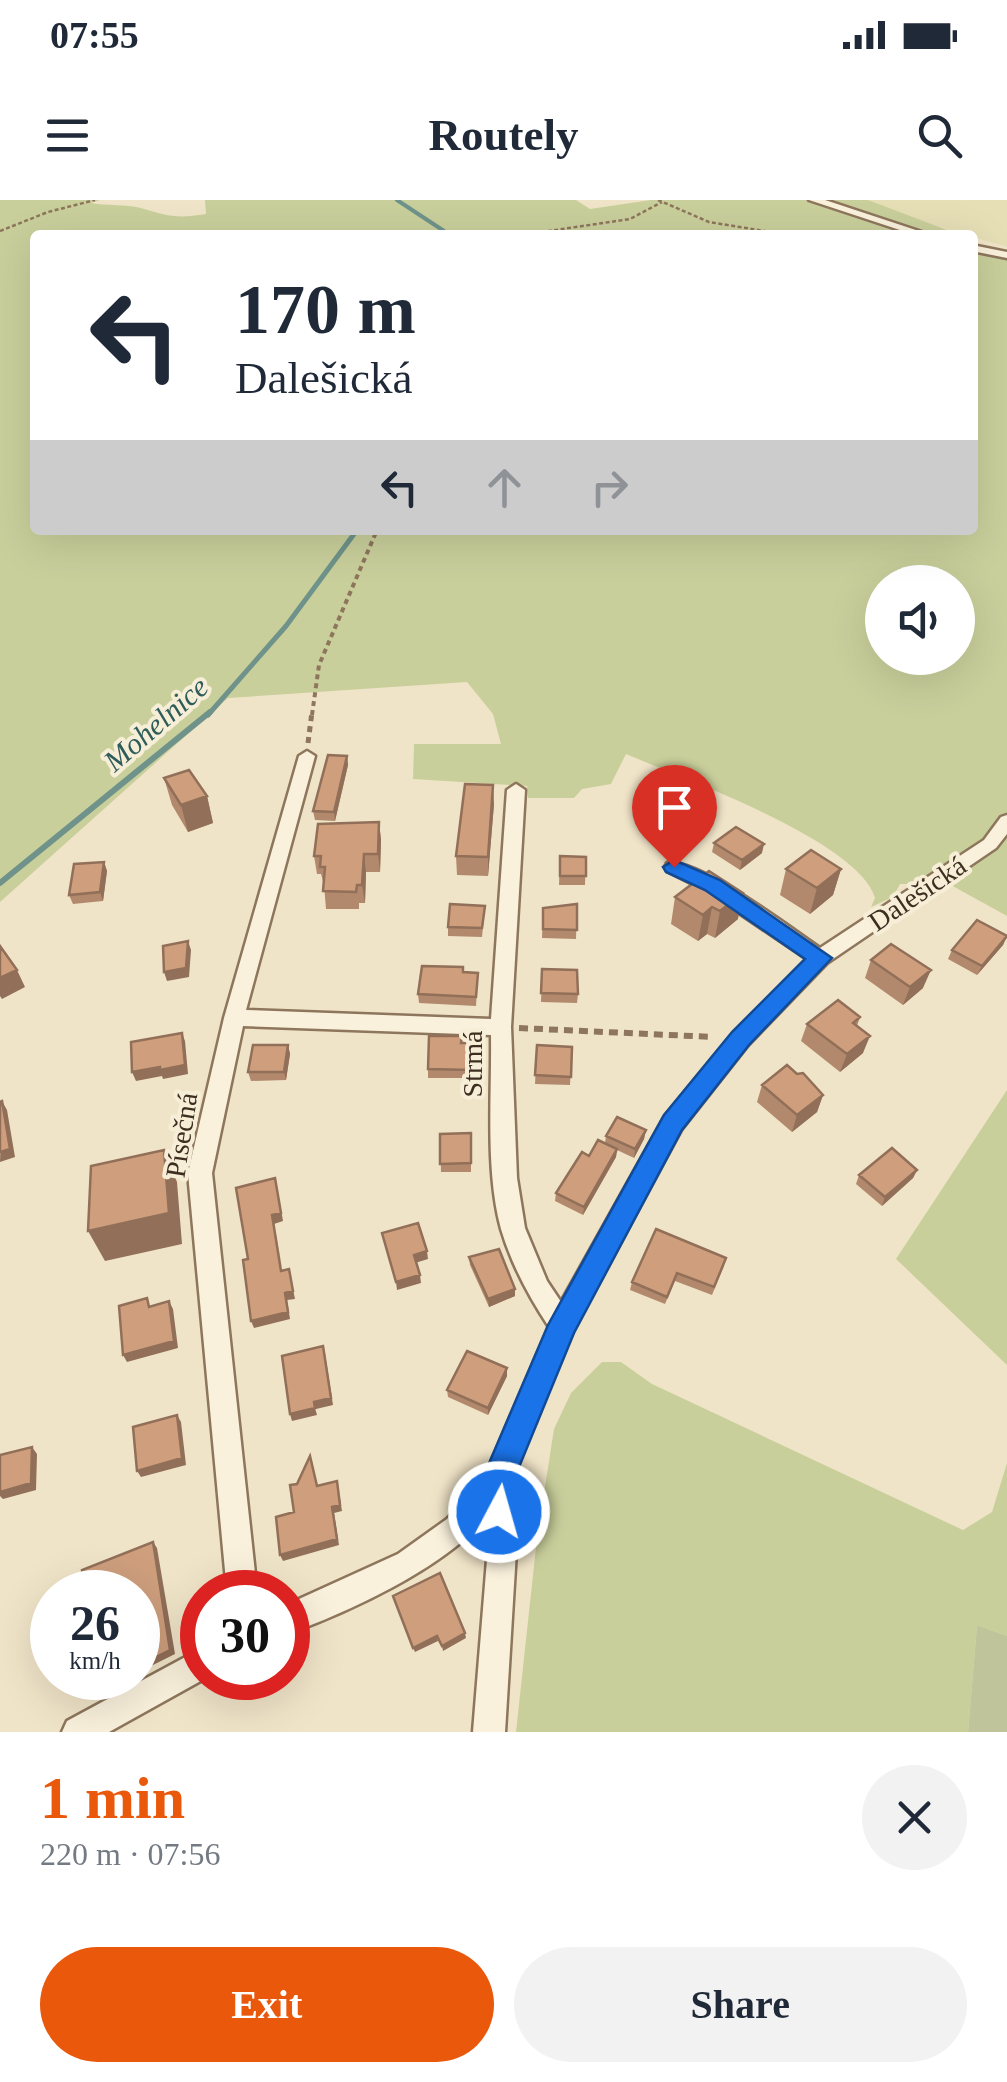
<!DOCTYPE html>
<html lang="en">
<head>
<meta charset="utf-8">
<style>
	body { margin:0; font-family:"Times New Roman",serif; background:#f2f2f3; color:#1f2937; height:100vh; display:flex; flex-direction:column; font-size:38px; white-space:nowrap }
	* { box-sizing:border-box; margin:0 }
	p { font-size:32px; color:#747a83 }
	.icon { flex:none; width:55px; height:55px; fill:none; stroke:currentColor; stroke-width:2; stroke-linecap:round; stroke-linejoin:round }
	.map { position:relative; height:1532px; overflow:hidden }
	.drawer { display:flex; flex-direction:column; background:#fff; flex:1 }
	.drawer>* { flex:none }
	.banner { position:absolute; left:30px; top:30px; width:948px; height:305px; border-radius:10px; box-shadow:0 10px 40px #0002; background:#fff; color:#1f2937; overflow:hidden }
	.buttons { position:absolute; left:865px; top:365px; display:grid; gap:20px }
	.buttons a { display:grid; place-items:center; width:110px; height:110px; border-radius:50%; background:#fff; box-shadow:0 10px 40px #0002; font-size:50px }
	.speed { position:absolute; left:30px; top:1370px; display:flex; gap:20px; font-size:50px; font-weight:700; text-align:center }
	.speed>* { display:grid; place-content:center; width:130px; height:130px; border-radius:50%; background:#fff; box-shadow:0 10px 40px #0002; line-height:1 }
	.speed small { font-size:25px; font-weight:400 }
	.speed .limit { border:15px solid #d22; background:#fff; color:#111 }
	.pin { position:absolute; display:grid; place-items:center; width:85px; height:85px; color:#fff; margin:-102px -42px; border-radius:50% 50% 50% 0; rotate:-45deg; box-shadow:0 0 10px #0007 }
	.pin .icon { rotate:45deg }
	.me { position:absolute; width:110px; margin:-55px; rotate:6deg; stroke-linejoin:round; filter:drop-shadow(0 0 8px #0008) }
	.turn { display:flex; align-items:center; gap:35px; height:210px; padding:0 40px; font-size:45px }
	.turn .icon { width:130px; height:130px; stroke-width:2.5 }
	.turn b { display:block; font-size:70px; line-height:85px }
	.lanes { display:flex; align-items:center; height:95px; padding:0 40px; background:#0003; justify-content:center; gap:50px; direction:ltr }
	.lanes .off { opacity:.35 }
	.round { display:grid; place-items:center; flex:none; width:105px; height:105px; border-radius:52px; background:#f2f2f3 }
	.head { display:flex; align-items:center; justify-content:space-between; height:170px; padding:0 40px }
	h1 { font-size:60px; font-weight:600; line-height:75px; color:#ea580c }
	.primary-button { display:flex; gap:20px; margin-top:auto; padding:20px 40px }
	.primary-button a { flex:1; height:115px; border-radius:60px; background:#ea580c; color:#fff; font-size:40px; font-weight:600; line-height:115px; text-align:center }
	.primary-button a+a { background:#f2f2f3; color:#1f2937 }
	.status { display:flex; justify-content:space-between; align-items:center; height:70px; padding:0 50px; background:#fff; direction:ltr }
	.status svg { height:28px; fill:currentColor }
	header { display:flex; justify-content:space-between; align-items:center; height:130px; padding:0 40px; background:#fff; font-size:45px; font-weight:600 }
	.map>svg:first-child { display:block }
	.farmland { fill:#e6deb5 }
	.green { fill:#c9cf9b; fill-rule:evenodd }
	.cemetery { fill:#bfc49a }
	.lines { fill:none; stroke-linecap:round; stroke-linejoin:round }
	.stream-far2 { stroke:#6f938a; stroke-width:4 }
	.stream-far1 { stroke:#6f938a; stroke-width:5 }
	.stream { stroke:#6f938a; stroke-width:6 }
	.minor-casing { stroke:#8d765c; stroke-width:5 }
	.tertiary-casing { stroke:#8d765c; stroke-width:5 }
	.path-far3 { stroke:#8d765c; stroke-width:2.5; stroke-dasharray:4 2.5; stroke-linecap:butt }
	.path-far2 { stroke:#8d765c; stroke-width:4; stroke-dasharray:5 4; stroke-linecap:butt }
	.path-far1 { stroke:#8d765c; stroke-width:5; stroke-dasharray:6 5; stroke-linecap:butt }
	.path { stroke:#8d765c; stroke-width:6; stroke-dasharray:9 6; stroke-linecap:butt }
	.minor { fill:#faf1dc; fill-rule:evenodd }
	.tertiary { fill:#faf1dc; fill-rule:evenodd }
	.wall { fill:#b2896c }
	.shaded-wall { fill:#916f58 }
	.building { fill:#cf9f7d; stroke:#916f58; stroke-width:2.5 }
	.route { fill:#1a73e8; stroke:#114b97; stroke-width:2.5 }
	.labels { text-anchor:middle; stroke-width:8; stroke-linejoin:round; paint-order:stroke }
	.street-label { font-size:28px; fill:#3d2e20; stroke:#f7eed8 }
	.water-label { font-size:30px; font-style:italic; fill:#2f5d5a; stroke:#f7eed8 }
</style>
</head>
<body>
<div class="status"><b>07:55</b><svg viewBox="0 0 49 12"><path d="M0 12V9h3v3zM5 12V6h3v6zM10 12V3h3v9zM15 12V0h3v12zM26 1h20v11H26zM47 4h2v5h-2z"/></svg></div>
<header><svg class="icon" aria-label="menu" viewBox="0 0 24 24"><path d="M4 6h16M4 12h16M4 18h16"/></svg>Routely<svg class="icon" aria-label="search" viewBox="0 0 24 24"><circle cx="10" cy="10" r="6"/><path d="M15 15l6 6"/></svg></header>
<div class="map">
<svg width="1007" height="1532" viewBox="0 0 1007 1532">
	<rect width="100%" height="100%" fill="#f0e4c8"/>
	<path class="farmland" d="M868,0h139v47l-84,-25z"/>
	<path class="green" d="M0,0h100l-9,3c16,3 35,1 50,5 27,8 35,11 65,6l-1,-14h371l14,9 61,-9h154l109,35h-879v295h937l1,-278 34,7v657l-58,-32h-49l-7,13 -22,10 4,-9c-16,-57 -193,-120 -249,-144l-15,30 -29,5 -8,9h-46l-1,-12 -114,-7 1,-35h87l-8,-30 -26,-32 -239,16 -228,204zM882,382h76v76h-76z
		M824,0h44l92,35h-29z
		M1007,890v275l-111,-106z
		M602,1162h19l31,22 311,146 29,-18 15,-49v173l-30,-11 -9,107h-452l21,-194 17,-109 17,-36z"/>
	<path class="cemetery" d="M977,1425l30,11v96h-39z"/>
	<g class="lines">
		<path class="stream-far2" d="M397,0l47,31 -9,4"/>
		<path class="stream-far1" d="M208,515l78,-89 71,-96"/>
		<path class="stream" d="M0,683l210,-171"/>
		<g class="minor-casing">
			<path id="minor" d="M307,551l8,5 -69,254 245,9 16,-229 9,-6 9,6 -14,237 6,151 8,50 22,53 14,21 104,-186 69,-83 73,-74 -102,-69 -38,-19 -2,-4 2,-4c30,-6 125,66 153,85l164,-108 17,-23 6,-2v19l-11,14 -169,115 -79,82 -67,85 -109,202 -64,157 9,46 -12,197h-32l16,-197 -3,-16c-47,51 -133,91 -198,115v-30l110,-50 49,-35 37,-40 65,-152c-20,-30 -38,-64 -48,-98 -16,-58 -9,-134 -10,-194l-248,-9 -31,147 45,419h-30l-39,-419 36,-155 75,-262z
				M202,1448v30h4l-97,54h-47l5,-11z"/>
		</g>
		<g class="tertiary-casing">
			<path id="tertiary" d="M809,0h16l106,35h-16z
				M972,45l35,7v6l-35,-7z"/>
		</g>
		<path class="path-far3" d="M658,0l51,22 80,13
			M0,31l48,-19 47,-12
			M522,35l108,-16 32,-17"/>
		<path class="path-far2" d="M312,515l7,-50 58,-135"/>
		<path class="path-far1" d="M308,543l4,-31"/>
		<path class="path" d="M519,828l194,9"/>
		<use href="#minor" class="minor"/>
		<use href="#tertiary" class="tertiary"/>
	</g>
	<path class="wall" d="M347,556l1,9 -13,56 -20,-1 -2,-9z
		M164,578l43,18 6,27 -25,9 -16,-27z
		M494,604l-6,72 -31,-1 -1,-19z
		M706,609l-2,10 -14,20 -43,-16 1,-9z
		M379,622l2,18 -1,32h-14l-1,31h-6v6h-33l-2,-24 -3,-11h-4l-3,-18z
		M714,643l48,10 -22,17 -28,-18z
		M560,656l26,1 -1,28h-26z
		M104,662l3,9 -4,30 -30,3 -4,-9z
		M786,669h55l-8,26 -23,19 -30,-19z
		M709,671l29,48 -23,19 -8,-4 -9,7 -27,-17 4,-27z
		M577,704l-1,35 -34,-1 1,-30z
		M485,706l-3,31 -34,-1v-9z
		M1007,736l-4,9 -26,30 -29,-16 4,-9z
		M871,760l52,28 -20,17 -38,-27z
		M542,769l36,25 -1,9 -36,-1z
		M463,772l15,1 -2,33 -57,-3 -1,-9z
		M860,817l-3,9 6,27 -23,19 -39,-31 6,-17z
		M462,843h11v35h-45v-9z
		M288,845l2,9 -4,26 -35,1 -3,-9z
		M537,845l35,2 -2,38 -35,-1z
		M797,874l26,21 -6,17 -25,20 -35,-30 5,-17z
		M646,930l-2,9 -10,19 -17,-8 -1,7 -33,58 -28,-14 1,-8 33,-37 16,-13 1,-7z
		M471,933v39h-30l-1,-38z
		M917,970l-4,8 -31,28 -26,-22 3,-9z
		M656,1029l68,37 -12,29 -37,-14 -10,23 -35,-14 2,-8z
		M469,1057l46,39 -26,11 -19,-42z
		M507,1176l-19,39 -40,-18 -1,-7z"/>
	<path class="shaded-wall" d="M347,556l1,9 -13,56 -1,-9z
		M493,585l1,19 -6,72v-19z
		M207,596l6,27 -25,9 -7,-27z
		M706,609l-2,10 -14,20 1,-9z
		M379,622l2,18 -1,32 -2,-18z
		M764,644l-2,9 -22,17 2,-10z
		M364,654l2,18 -1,31 -3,-18z
		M104,662l3,9 -4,30 -3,-9z
		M841,669l-8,26 -23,19 7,-26z
		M743,693l-5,26 -23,19 5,-27z
		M712,707l-5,27 -9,7 5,-26z
		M1007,736l-4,9 -26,30 5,-9z
		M188,741l3,9 -2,27 -22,4 -3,-9z
		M17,770l8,17 -23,12 -2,-3v-18z
		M931,770l-8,18 -20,17 7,-18z
		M182,833l3,8 3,33 -25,5 -1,-3 -26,5 -4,-9z
		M870,836l-7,17 -23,19 7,-18z
		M288,845l2,9 -4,26 -2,-8z
		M823,895l-6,17 -25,20 5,-17z
		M2,901l5,9 8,47 -15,5z
		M646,930l-2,9 -10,19 1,-9z
		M617,949l-1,8 -33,58 1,-8z
		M164,950l13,32 5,62 -77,17 -17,-30z
		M917,970l-4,8 -31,28 3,-9z
		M277,986l6,35 -9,3 10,55 -12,-64z
		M427,1051l1,8 -13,4 -1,-8z
		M289,1069l6,30 -8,1 3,19 -36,9 -3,-7 34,-28z
		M420,1075l1,8 -24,7 -1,-8z
		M515,1089v7l-26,11 -1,-8z
		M169,1101l4,8 5,39 -51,14 -4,-7z
		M325,1154l8,51 -17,4 -2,-7z
		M507,1168v8l-19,39v-7z
		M315,1208l2,7 -25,6 -2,-7z
		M177,1215l4,7 5,43 -45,12 -4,-6z
		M32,1247l5,7 -1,36 -33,9 -3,-3v-4z
		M337,1281l5,30 -8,2 5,32 -56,16 -3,-6 52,-48z
		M153,1342l4,6 18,106 -36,18 -1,-6z
		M465,1433l1,5 -23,13 -1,-5z
		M437,1436l1,5 -23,11 -2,-4z"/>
	<path class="building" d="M328,555l19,1 -13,56 -21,-1z
		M189,570l18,26 -26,9 -17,-27z
		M465,584l28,1 -5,72 -32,-1z
		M663,594l43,15 -15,21 -43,-16z
		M379,622l-1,32h-14l-2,31h-5l-1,7 -33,-1 2,-24h-5l1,-11h-7l4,-32z
		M736,627l28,17 -22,16 -28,-17z
		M811,650l30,19 -24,19 -31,-19z
		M560,656l26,1v19h-26z
		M104,662l-4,30 -31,3 5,-31z
		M709,671l34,22 -23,18 -8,-4 -9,8 -28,-18z
		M450,704l35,2 -3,22 -34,-1z
		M577,704v26l-34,-1v-21z
		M977,720l30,16 -25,30 -30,-16z
		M188,741l-2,27 -22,4 -1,-26z
		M891,744l40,26 -21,17 -39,-27z
		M0,746l17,24 -17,8z
		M422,766l41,1v5l15,1 -2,24 -58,-3z
		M542,769l35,1 1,24 -37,-1z
		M838,800l22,17 -7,6 17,13 -23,18 -40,-30z
		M182,833l3,32 -25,5v-3l-28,5 -1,-30z
		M429,836h33l-1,7h12l-1,27 -44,-1z
		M253,845h35l-4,27h-36z
		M537,845l35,2 -1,30 -36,-2z
		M787,865l10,9 6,-1 20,22 -26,20 -35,-30z
		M2,901l8,48 -10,3v-50z
		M617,917l29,13 -11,19 -29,-13z
		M471,933v30l-31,1v-30z
		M598,940l19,9 -33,58 -28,-14 26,-41 7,4z
		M892,948l25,22 -32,27 -26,-22z
		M164,950l5,63 -81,18 3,-65z
		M275,978l6,35 -9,2 9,56 8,-2 4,22 -8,2 3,19 -37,9 -8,-61 5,-1 -12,-71z
		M418,1023l9,28 -13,4 6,20 -24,7 -14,-49z
		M656,1029l70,29 -12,29 -37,-14 -10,24 -35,-15z
		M499,1049l16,40 -27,10 -19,-42z
		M147,1098l2,9 20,-6 5,40 -51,14 -4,-49z
		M323,1146l8,52 -17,4 1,6 -25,6 -8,-58z
		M467,1151l40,17 -19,40 -41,-18z
		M177,1215l5,43 -45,13 -4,-44z
		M32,1247l-1,36 -31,9v-37z
		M310,1256l7,30 20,-5 3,24 -8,2 5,32 -57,16 -4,-38 18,-5 -4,-27 7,-1z
		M153,1342l17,108 -32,16v-74h-54l-2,-22z
		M440,1373l25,60 -23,13 -5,-10 -24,12 -20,-52z"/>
	<path class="route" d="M674,660l46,20 112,78 -83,87 -67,85 -108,203 -64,156 5,23 -5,11 -11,5 -12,-5 -9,-34 70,-164 116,-210 68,-83 73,-73 -100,-69 -39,-18 -3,-5z"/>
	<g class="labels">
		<g class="street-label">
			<text transform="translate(917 693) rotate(-34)" y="10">Dalešická</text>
			<text transform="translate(472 864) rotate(-90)" y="10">Strmá</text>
			<text transform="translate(181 935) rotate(-81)" y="10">Písečná</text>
		</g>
		<g class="water-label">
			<text transform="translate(156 524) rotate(-41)" y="10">Mohelnice</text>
		</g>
	</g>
</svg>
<div class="buttons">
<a><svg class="icon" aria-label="sound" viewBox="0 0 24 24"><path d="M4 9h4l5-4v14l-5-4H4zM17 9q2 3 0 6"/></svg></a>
</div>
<div class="speed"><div>26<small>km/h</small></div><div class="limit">30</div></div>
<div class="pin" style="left:674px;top:667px;background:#d93025"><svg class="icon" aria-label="arrive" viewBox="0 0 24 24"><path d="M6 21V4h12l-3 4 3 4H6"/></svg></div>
<svg class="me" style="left:499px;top:1312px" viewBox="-20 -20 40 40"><circle r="17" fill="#1a73e8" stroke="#fff" stroke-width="3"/><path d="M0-11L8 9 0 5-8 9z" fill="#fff"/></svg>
<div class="banner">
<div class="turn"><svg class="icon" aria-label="left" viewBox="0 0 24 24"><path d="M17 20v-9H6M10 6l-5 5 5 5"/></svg><div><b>170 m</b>Dalešická</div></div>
<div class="lanes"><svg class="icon" aria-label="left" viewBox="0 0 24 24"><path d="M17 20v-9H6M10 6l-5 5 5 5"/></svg><svg class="icon off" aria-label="ahead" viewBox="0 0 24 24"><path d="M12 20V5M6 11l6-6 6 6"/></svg><svg class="icon off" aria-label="right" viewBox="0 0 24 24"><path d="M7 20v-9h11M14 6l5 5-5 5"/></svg></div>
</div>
</div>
<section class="drawer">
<div class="head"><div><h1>1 min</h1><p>220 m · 07:56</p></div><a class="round"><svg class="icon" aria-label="close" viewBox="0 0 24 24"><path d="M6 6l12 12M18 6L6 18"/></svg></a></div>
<div class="primary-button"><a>Exit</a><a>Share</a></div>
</section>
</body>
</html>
